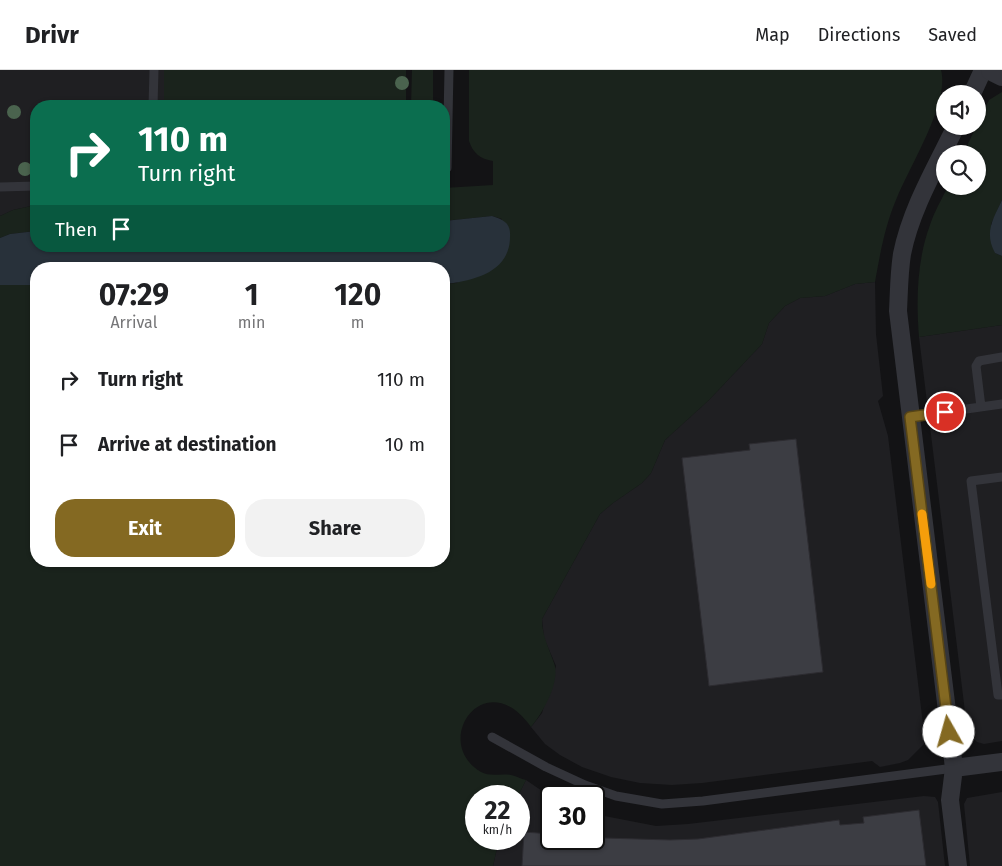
<!DOCTYPE html>
<html lang="en">
<head>
<meta charset="utf-8">
<style>
	body { margin:0; font-family:"Fira Sans",sans-serif; background:#f2f2f2; color:#202124; height:100vh; display:flex; flex-direction:column; font-size:19px; white-space:nowrap }
	* { box-sizing:border-box; margin:0 }
	p { font-size:16px; color:#757577 }
	.icon { flex:none; width:28px; height:28px; fill:none; stroke:currentColor; stroke-width:2; stroke-linecap:round; stroke-linejoin:round }
	.map { position:relative; flex:1; overflow:hidden }
	.panel { position:absolute; left:30px; top:192px; width:420px; height:305px; display:flex; flex-direction:column; background:#fff; border-radius:20px; box-shadow:0 1px 4px #0004 }
	.panel>* { flex:none }
	.guide { position:absolute; left:30px; top:30px; width:420px; height:152px; border-radius:20px; box-shadow:0 1px 4px #0004; background:#0b6e4f; color:#fff; overflow:hidden }
	.controls { position:absolute; left:936px; top:15px; display:grid; gap:10px }
	.controls a { display:grid; place-items:center; width:50px; height:50px; border-radius:50%; background:#fff; box-shadow:0 1px 4px #0004; font-size:25px }
	.speed { position:absolute; left:465px; top:715px; display:flex; gap:10px; font-size:25px; font-weight:700; text-align:center }
	.speed>* { display:grid; place-content:center; width:65px; height:65px; border-radius:50%; background:#fff; box-shadow:0 1px 4px #0004; line-height:1 }
	.speed small { font-size:12px; font-weight:400 }
	.speed .limit { border:2px solid #111; border-radius:8px; background:#fff; color:#111 }
	.pin { position:absolute; display:grid; place-items:center; width:42px; height:42px; color:#fff; margin:-21px; border:2px solid #fff; border-radius:50%; box-shadow:0 1px 5px #0007 }
	.me { position:absolute; width:55px; margin:-28px; rotate:353deg; stroke-linejoin:round; filter:drop-shadow(0 0 4px #0008) }
	.turn { display:flex; align-items:center; gap:18px; height:105px; padding:0 25px; font-size:22px }
	.turn .icon { width:65px; height:65px; stroke-width:2.5 }
	.turn b { display:block; font-size:35px; line-height:42px }
	.then { display:flex; align-items:center; height:48px; padding:0 25px; background:#0003; gap:10px; font-size:19px }
	.eta { display:flex; justify-content:space-evenly; align-items:center; height:85px; text-align:center }
	.eta b { font-size:30px; font-weight:700; line-height:35px }
	.button { display:flex; gap:10px; margin-top:auto; padding:10px 25px }
	.button a { flex:1; height:58px; border-radius:20px; background:#846922; color:#fff; font-size:20px; font-weight:700; line-height:58px; text-align:center }
	.button a+a { background:#f2f2f2; color:#202124 }
	ul { padding:0; list-style:none }
	li { display:flex; align-items:center; gap:15px; height:65px; padding:0 25px }
	li div { flex:1 }
	li b { display:block; font-size:19px }
	li em { font-style:normal }
	header { display:flex; align-items:center; gap:30px; box-sizing:border-box; height:70px; padding:0 25px; background:#fff; border-bottom:1px solid #e0e0e0 }
	header strong { font-size:24px }
	nav { display:flex; gap:28px; margin-inline-start:auto; font-size:18px }
	.map>svg:first-child { display:block }
	.built { fill:#1f1f22 }
	.green { fill:#1a231c }
	.water { fill:#28313a }
	.building { fill:#3c3d43; stroke:#2d2c31 }
	.lines { fill:none; stroke-linecap:round; stroke-linejoin:round }
	.service { stroke:#33343a; stroke-width:9 }
	.minor { stroke:#33343a; stroke-width:18 }
	.tertiary { stroke:#33343a; stroke-width:22 }
	.tree { fill:#4a634e }
	.route-casing { stroke:#564416; stroke-width:12 }
	.route { stroke:#846922; stroke-width:9 }
	.slow { stroke:#f59e0b; stroke-width:9 }
</style>
</head>
<body>
<header>
<strong>Drivr</strong>
<nav><a>Map</a><a>Directions</a><a>Saved</a></nav>
</header>
<div class="map">
<svg width="1002" height="796" viewBox="0 0 1002 796">
	<rect width="100%" height="100%" fill="#131315"/>
	<path class="built" d="M0,0h164v36h-128v99l-23,5 -13,6z
		M875,212l1,52 7,62 -5,5 10,35 35,288 -1,9 5,1 -3,10 -16,16 -8,3 -20,4 -8,-6 -170,22 -30,2 -32,-2 -29,-6 -29,-10 -22,-12 -15,-11 -14,-17 11,-14 14,-47 -12,-28 -2,-19 58,-105 13,-11 29,-20 9,-10 14,-33 44,-40 53,-56 7,-21 16,-17 15,-8 25,-2 30,-12z
		M1002,255v416l-18,3 -7,-2 -6,-6 -4,-8 -48,-391z
		M526,710l25,17v42h43v-25l62,12 32,-2 236,-28 11,1 3,5 7,64h-452l6,-27h20l-1,-43z
		M1002,722v74h-32l-6,-62 3,-6z"/>
	<path class="green" d="M164,0h242v36h-242z
		M412,0h21v36h-22z
		M469,0h472c9,33 -32,97 -45,130 -11,26 -16,54 -21,82l-20,2 -30,12 -25,2 -15,8 -16,17 -7,21 -53,56 -44,40 -14,33 -9,10 -29,20 -13,11 -58,105c0,17 7,29 12,44 7,19 -12,51 -23,64 -46,-65 -101,15 -50,45 9,5 20,1 30,3 5,1 10,4 15,5l-8,16h-42v43h23l-6,27h-493v-581h36v276h408v-277l13,-1 45,-64 -10,-3 -48,5v-33l49,-3v-24c-13,-2 -20,-8 -24,-20z
		M1002,22v108l-11,24 4,29 7,3v69l-83,12c-3,-37 -2,-77 11,-112 4,-13 12,-26 18,-39h30v-32h-15l26,-54z
		M36,135v26l-26,3 -10,4v-22l13,-6z"/>
	<path class="water" d="M1002,130v56l-7,-3c-11,-20 -2,-34 7,-53z
		M492,146c12,4 19,7 18,21 0,35 -36,44 -66,47v-15h-408v16h-36v-47l10,-4 26,-3v15h408v-25z"/>
	<path class="building" d="M796,369l27,233 -114,14 -27,-228 68,-8 -1,-6z
		M919,740l7,56h-404l2,-34 27,2v5h30l23,3v-4l66,2 28,-1 141,-19 1,5 24,-2 -1,-6z"/>
	<g class="lines">
		<path class="service" d="M153,36l1,-36
			M444,99l3,-1 2,-98
			M0,117l36,-1
			M981,337l-5,-41 3,-5 23,-4
			M910,347l92,-13
			M1002,407l-31,4 27,214h4
			M492,667l54,30 39,18 31,11 46,8 41,-3 251,-33"/>
		<path class="minor" d="M972,24l11,-24
			M956,56c-20,41 -45,83 -54,128 -3,19 -3,38 -4,57l56,457 -4,32 8,66
			M954,698l48,-6"/>
		<path class="tertiary" d="M992,0l10,5"/>
	</g>
	<g class="tree">
		<circle cx="402" cy="13" r="7"/>
		<circle cx="14" cy="42" r="7"/>
		<circle cx="25" cy="99" r="7"/>
	</g>
	<g class="lines">
		<g class="route-casing">
			<path id="route" d="M945,342l-35,5 39,315"/>
		</g>
		<use href="#route" class="route"/>
		<path class="slow" d="M922,444l9,70"/>
	</g>
</svg>
<div class="controls">
<a><svg class="icon" aria-label="sound" viewBox="0 0 24 24"><path d="M4 9h4l5-4v14l-5-4H4zM17 9q2 3 0 6"/></svg></a>
<a><svg class="icon" aria-label="search" viewBox="0 0 24 24"><circle cx="10" cy="10" r="6"/><path d="M15 15l6 6"/></svg></a>
</div>
<div class="speed"><div>22<small>km/h</small></div><div class="limit">30</div></div>
<div class="pin" style="left:945px;top:342px;background:#d93025"><svg class="icon" aria-label="arrive" viewBox="0 0 24 24"><path d="M6 21V4h12l-3 4 3 4H6"/></svg></div>
<svg class="me" style="left:949px;top:662px" viewBox="-20 -20 40 40"><circle r="19" fill="#fff"/><path d="M0-13L10 11 0 6-10 11z" fill="#846922"/></svg>
<div class="guide">
<div class="turn"><svg class="icon" aria-label="right" viewBox="0 0 24 24"><path d="M7 20v-9h11M14 6l5 5-5 5"/></svg><div><b>110 m</b>Turn right</div></div>
<div class="then">Then<svg class="icon" aria-label="arrive" viewBox="0 0 24 24"><path d="M6 21V4h12l-3 4 3 4H6"/></svg></div>
</div>
<section class="panel">
<div class="eta">
<div><b>07:29</b><p>Arrival</p></div>
<div><b>1</b><p>min</p></div>
<div><b>120</b><p>m</p></div>
</div>
<ul>
<li><svg class="icon" aria-label="right" viewBox="0 0 24 24"><path d="M7 20v-9h11M14 6l5 5-5 5"/></svg><div><b>Turn right</b></div><em>110 m</em></li>
<li><svg class="icon" aria-label="arrive" viewBox="0 0 24 24"><path d="M6 21V4h12l-3 4 3 4H6"/></svg><div><b>Arrive at destination</b></div><em>10 m</em></li>
</ul>
<div class="button"><a>Exit</a><a>Share</a></div>
</section>
</div>
</body>
</html>
